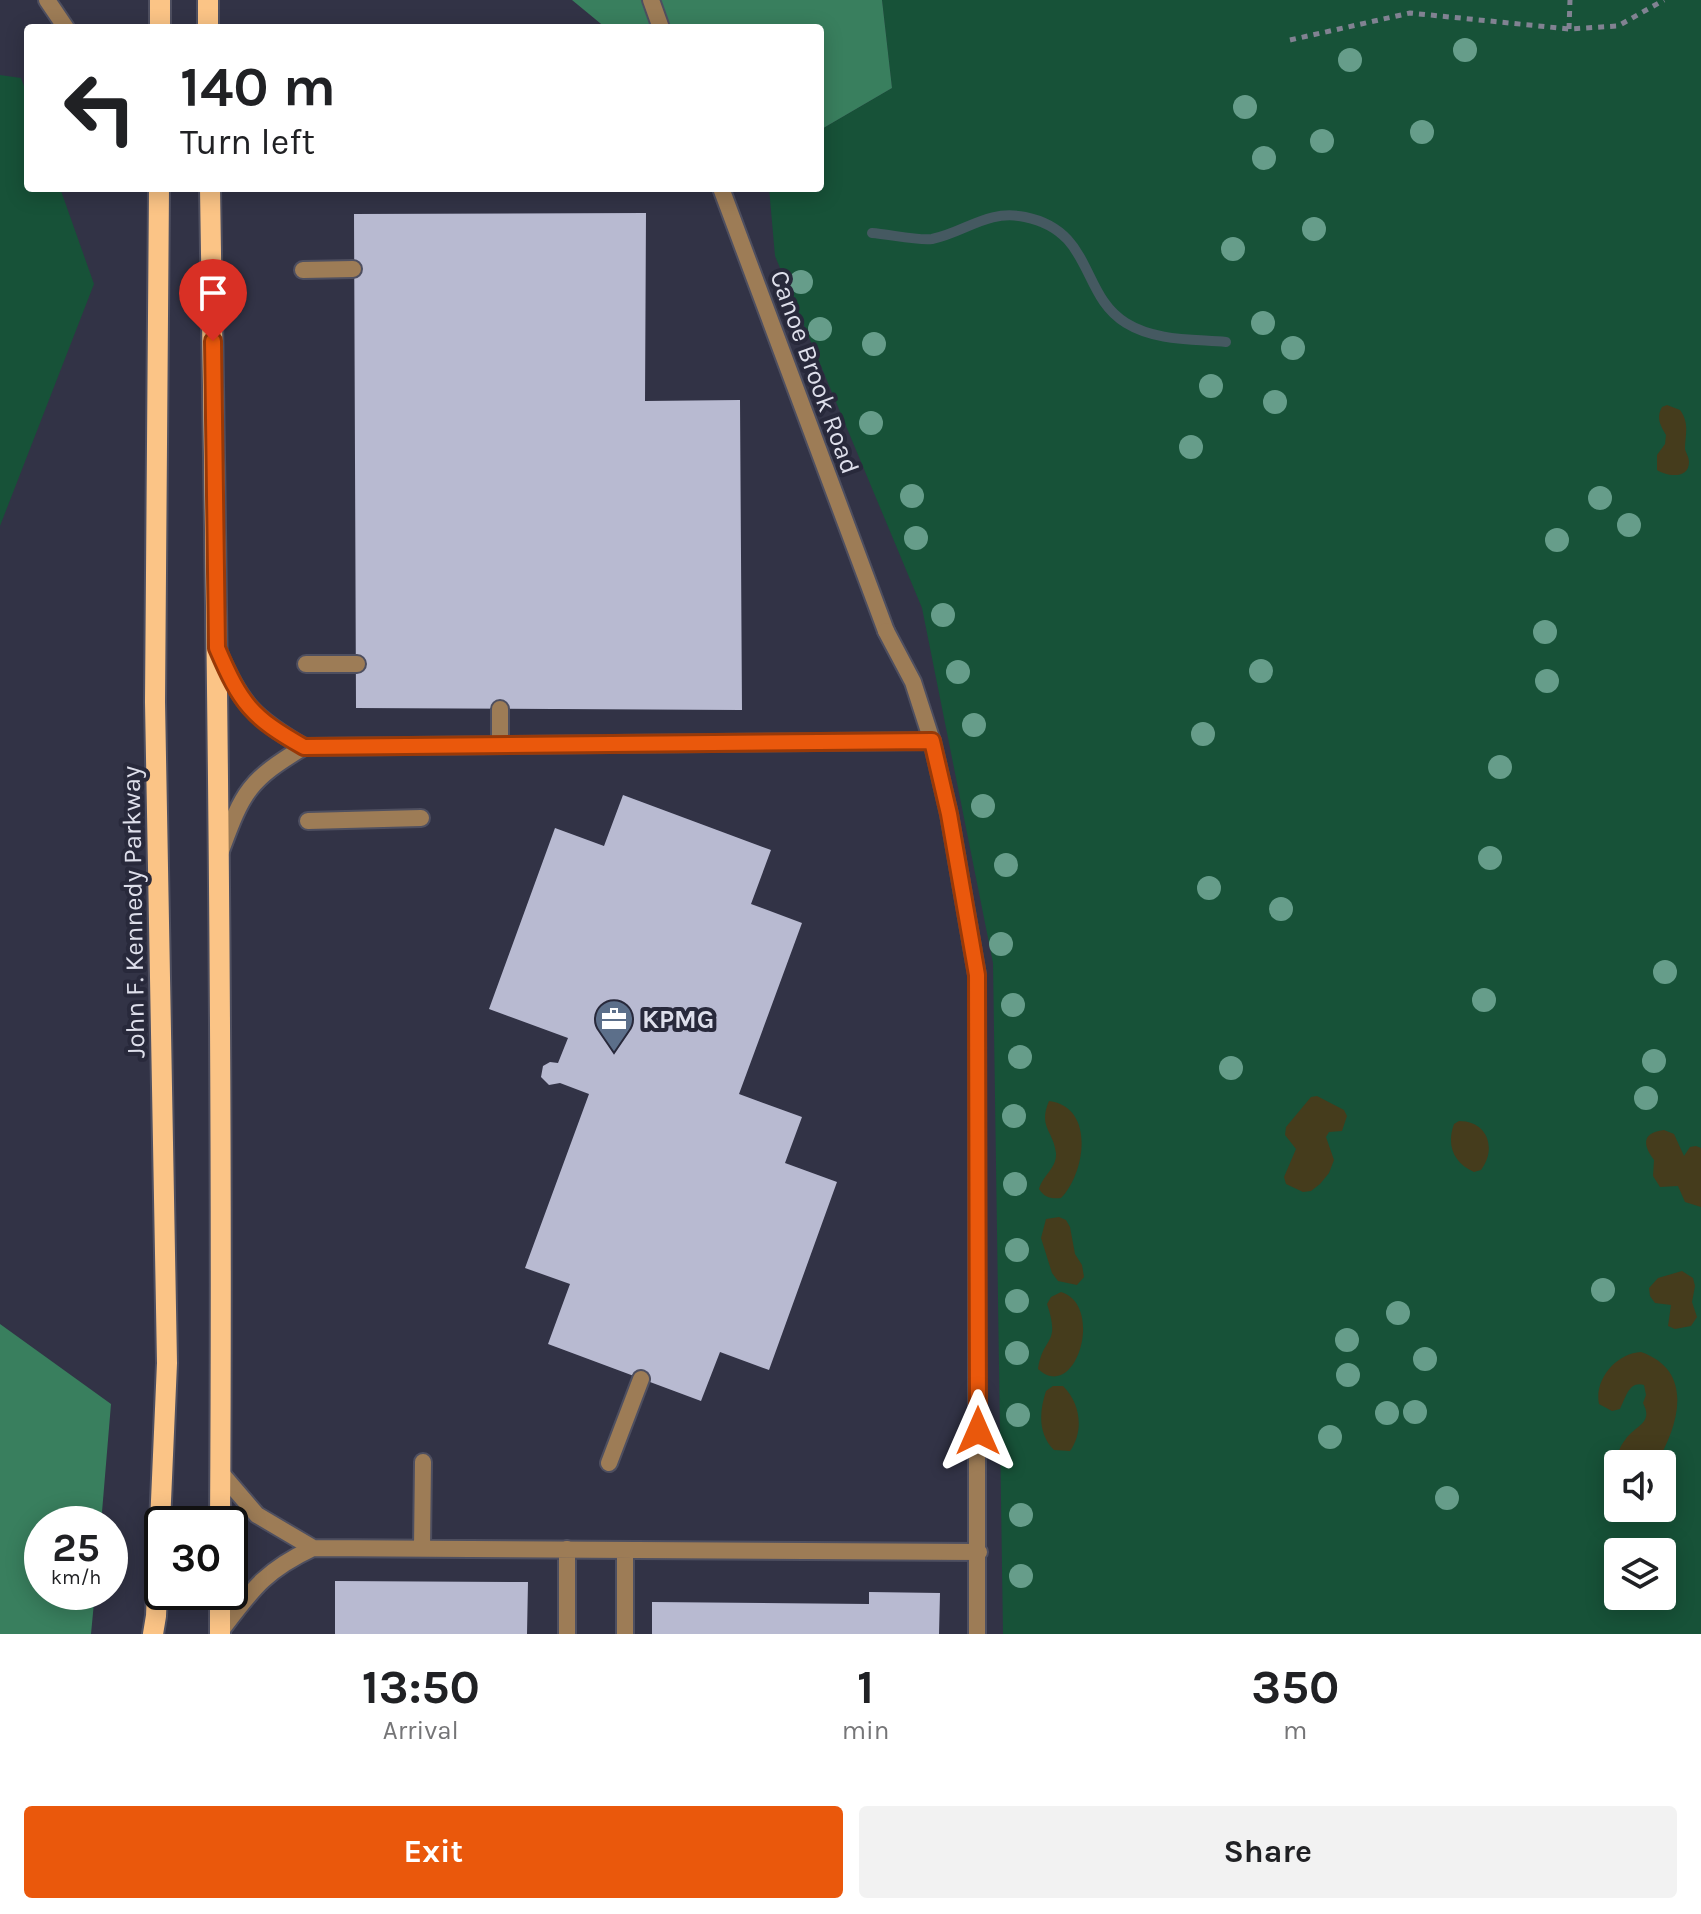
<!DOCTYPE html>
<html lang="en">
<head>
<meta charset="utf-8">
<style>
	body { margin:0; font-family:Karla,sans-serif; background:#f2f2f2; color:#202124; height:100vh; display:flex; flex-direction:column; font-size:30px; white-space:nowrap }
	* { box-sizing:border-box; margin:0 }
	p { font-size:26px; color:#757577 }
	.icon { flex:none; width:44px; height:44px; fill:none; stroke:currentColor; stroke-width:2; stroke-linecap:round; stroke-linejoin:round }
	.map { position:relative; height:1634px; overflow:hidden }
	.details { display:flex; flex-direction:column; background:#fff; flex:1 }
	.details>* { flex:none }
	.hud { position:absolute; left:24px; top:24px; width:800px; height:168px; border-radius:8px; box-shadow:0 4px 20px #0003; background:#fff; color:#202124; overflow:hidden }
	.fabs { position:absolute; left:1604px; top:1450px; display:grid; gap:16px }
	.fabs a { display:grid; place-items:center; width:72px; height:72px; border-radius:8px; background:#fff; box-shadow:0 4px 20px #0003; font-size:40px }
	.speed { position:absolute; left:24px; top:1506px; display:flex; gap:16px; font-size:40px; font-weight:700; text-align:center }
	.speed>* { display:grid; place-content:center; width:104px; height:104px; border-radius:50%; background:#fff; box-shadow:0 4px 20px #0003; line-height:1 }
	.speed small { font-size:20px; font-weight:400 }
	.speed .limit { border:4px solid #111; border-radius:12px; background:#fff; color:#111 }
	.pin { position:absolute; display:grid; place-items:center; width:68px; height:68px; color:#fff; margin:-82px -34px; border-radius:50% 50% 50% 0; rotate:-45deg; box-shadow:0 0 8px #0007 }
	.pin .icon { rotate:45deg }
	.me { position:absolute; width:88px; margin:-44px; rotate:0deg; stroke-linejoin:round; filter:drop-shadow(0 0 6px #0008) }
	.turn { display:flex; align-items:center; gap:28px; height:168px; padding:0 24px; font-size:36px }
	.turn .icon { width:104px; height:104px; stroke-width:2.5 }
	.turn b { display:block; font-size:56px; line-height:68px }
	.eta { display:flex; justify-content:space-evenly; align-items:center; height:136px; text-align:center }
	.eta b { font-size:48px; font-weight:700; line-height:56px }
	.cta { display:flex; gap:16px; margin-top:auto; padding:16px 24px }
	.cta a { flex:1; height:92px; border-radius:8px; background:#ea580c; color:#fff; font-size:32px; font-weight:700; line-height:92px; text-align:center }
	.cta a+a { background:#f2f2f2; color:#202124 }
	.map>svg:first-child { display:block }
	.green { fill:#175238; fill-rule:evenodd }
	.forest { fill:#397f5e }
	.sand { fill:#453c1c }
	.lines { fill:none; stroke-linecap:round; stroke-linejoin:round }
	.stream { stroke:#455961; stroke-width:10 }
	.building { fill:#b8bad1 }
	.service-casing { stroke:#4e4f60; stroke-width:20 }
	.minor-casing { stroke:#4e4f60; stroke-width:20 }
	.primary-casing { stroke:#4e4f60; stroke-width:24 }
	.path { stroke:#818292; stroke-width:5; stroke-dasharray:6 6; stroke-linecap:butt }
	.service { stroke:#9d7c56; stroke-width:16 }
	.minor { stroke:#9d7c56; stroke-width:16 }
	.primary { stroke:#fbc486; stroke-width:20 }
	.tree { fill:#669d8a }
	.route-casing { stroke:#983908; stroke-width:20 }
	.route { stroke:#ea580c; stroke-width:14 }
	.labels { text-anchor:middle; stroke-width:8; stroke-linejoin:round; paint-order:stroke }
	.street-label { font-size:26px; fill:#dedfeb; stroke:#28293b }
	.poi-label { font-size:26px; font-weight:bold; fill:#dedfeb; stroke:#28293b; text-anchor:start }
</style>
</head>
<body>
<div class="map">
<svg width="1701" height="1634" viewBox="0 0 1701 1634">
	<rect width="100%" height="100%" fill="#323346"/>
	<path class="green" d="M882,0h819v1634h-698l-10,-671 -71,-355 -147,-352 -6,-68h51v-58l72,-42zM1618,1464h44v44h-44zM1618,1552h44v44h-44z
		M0,75l21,3 7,19v91h32l34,96 -94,242z"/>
	<path class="forest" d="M572,0h310l10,88 -72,42v-102h-214z
		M0,1324l111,80 -10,120h-59v68h53l-4,42h-91z"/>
	<path class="sand" d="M1667,405l13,5c10,14 5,24 5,39 1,4 4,8 4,13 0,18 -23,14 -32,8v-15l8,-11 1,-9c-6,-10 -10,-17 -4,-28z
		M1317,1096l27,14 3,6 -5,15 -13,1 -3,5 8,23 -5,13 -9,11 -9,7 -8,1 -17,-8 -2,-7 12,-28 -11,-14 1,-8 25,-30z
		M1049,1101c47,6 36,73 12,97 -10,1 -16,0 -22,-9 4,-14 18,-21 17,-36 -3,-23 -18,-26 -7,-52z
		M1459,1121c29,0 38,28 22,49l-7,2c-20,-9 -28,-26 -20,-48z
		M1664,1130l10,4 10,22 6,-9 6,-1 5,2v59l-16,-5 -7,-16 -18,1 -7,-11 1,-16c-11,-15 -13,-27 10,-30z
		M1059,1217l7,3 4,7 5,27 7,11 2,12 -7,8 -19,-4 -6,-8 -11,-35 5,-19z
		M1682,1271l11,7 2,8 -3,16 5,15 -6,9 -16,3 -7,-3 3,-21 -16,-2 -5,-7 -1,-8 9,-10z
		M1061,1292c44,13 15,112 -23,77 5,-34 23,-23 9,-65l4,-7z
		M1641,1352c54,19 38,73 15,112h-37l-3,-4c2,-7 4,-14 9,-20 10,-15 29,-16 18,-37l3,-8 -2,-10c-15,-4 -18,12 -24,24l-8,2 -13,-7c-5,-25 18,-51 42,-52z
		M1053,1386h10c18,18 21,45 7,65l-16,-1c-16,-16 -15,-38 -8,-59z"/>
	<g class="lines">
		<path class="stream" d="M872,233c16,1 47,8 60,6 34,-7 55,-30 93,-22 69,14 55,78 101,106 29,18 66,16 100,19"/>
	</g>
	<path class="building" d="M646,213l-1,188 95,-1 2,310 -386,-2 -2,-494z
		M623,795l148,55 -20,54 51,19 -63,171 63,23 -17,46 52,19 -68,188 -49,-18 -19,49 -153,-57 22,-60 -45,-16 64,-174 -29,-11 -11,2 -8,-8 2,-11 7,-4 8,1 10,-25 -79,-29 66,-181 49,18z
		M335,1581l193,1 -1,52h-192z
		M869,1592l71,1 -1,41h-287v-32l217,2z"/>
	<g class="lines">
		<g class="service-casing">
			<path id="service" d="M47,0l19,28
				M651,0l10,28
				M721,188l165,443
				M303,270l50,-1
				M219,653c22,52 37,66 85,94l628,-6
				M306,664h51
				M500,709v36
				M308,821l113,-3
				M221,851c22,-60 28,-71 83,-104
				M609,1463l32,-84
				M221,1473l36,42 56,33
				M422,1548l1,-86
				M625,1550v84
				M220,1632c32,-42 44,-61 93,-84l666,4
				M567,1634v-85"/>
		</g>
		<g class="minor-casing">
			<path id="minor" d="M886,631l27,51 19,59 17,73 28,161v659"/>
		</g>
		<g class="primary-casing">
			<path id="primary" d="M208,0v28
				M160,28v-28
				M210,188c7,445 13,891 10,1336
				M153,1634l3,-18 11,-253 -12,-661 4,-514
				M220,1634v-42"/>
		</g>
		<path class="path" d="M1569,29l1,-29
			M1290,40l120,-27 159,16 49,-3 46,-26"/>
		<use href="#service" class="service"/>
		<use href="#minor" class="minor"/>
		<use href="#primary" class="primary"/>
	</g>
	<g class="tree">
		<circle cx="1465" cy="50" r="12"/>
		<circle cx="1350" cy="60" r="12"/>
		<circle cx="1245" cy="107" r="12"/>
		<circle cx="1422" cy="132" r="12"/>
		<circle cx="1322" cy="141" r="12"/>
		<circle cx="1264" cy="158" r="12"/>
		<circle cx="1314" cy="229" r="12"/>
		<circle cx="1233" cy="249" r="12"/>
		<circle cx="801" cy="282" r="12"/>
		<circle cx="1263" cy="323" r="12"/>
		<circle cx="820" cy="329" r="12"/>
		<circle cx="874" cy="344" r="12"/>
		<circle cx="1293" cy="348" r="12"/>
		<circle cx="1211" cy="386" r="12"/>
		<circle cx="1275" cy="402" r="12"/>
		<circle cx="871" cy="423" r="12"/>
		<circle cx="1191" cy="447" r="12"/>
		<circle cx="912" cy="496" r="12"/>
		<circle cx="1600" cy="498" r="12"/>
		<circle cx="1629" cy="525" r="12"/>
		<circle cx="916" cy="538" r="12"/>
		<circle cx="1557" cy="540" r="12"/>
		<circle cx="943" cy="615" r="12"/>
		<circle cx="1545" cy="632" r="12"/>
		<circle cx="1261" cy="671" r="12"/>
		<circle cx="958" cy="672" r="12"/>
		<circle cx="1547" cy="681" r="12"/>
		<circle cx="974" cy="725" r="12"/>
		<circle cx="1203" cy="734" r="12"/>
		<circle cx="1500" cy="767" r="12"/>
		<circle cx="983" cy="806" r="12"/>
		<circle cx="1490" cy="858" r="12"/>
		<circle cx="1006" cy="865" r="12"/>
		<circle cx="1209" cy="888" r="12"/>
		<circle cx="1281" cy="909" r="12"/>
		<circle cx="1001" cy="944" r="12"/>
		<circle cx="1665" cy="972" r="12"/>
		<circle cx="1484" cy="1000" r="12"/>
		<circle cx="1013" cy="1005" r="12"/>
		<circle cx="1020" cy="1057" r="12"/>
		<circle cx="1654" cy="1061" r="12"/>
		<circle cx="1231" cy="1068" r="12"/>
		<circle cx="1646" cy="1098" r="12"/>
		<circle cx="1014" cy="1116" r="12"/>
		<circle cx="1015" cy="1184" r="12"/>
		<circle cx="1017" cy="1250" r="12"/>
		<circle cx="1603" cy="1290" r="12"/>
		<circle cx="1017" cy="1301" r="12"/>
		<circle cx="1398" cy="1313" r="12"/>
		<circle cx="1347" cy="1340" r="12"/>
		<circle cx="1017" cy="1353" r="12"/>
		<circle cx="1425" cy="1359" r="12"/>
		<circle cx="1348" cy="1375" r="12"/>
		<circle cx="1415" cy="1412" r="12"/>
		<circle cx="1387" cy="1413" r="12"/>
		<circle cx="1018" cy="1415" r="12"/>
		<circle cx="1330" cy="1437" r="12"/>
		<circle cx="1447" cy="1498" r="12"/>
		<circle cx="1021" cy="1515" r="12"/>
		<circle cx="1021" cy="1576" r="12"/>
	</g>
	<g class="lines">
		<g class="route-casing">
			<path id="route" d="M213,341l4,307c24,56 34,69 87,99l628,-6 17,73 28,161 1,456"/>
		</g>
		<use href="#route" class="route"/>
	</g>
	<defs>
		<g id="office-pin" transform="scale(2)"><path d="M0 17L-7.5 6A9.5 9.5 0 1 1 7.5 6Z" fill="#5c6f8a" stroke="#28293b"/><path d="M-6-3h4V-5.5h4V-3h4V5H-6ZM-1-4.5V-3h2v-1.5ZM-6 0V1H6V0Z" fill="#fff"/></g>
	</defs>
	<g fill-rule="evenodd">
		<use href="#office-pin" x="614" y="1019"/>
	</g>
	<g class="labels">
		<g class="street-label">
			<text transform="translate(815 372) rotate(70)" y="9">Canoe Brook Road</text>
			<text transform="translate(133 912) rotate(-91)" y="9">John F. Kennedy Parkway</text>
		</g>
		<g class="poi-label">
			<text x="642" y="1028">KPMG</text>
		</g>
	</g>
</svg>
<div class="fabs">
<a><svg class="icon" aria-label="sound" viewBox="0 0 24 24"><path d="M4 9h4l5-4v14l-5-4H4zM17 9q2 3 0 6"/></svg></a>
<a><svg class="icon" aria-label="layers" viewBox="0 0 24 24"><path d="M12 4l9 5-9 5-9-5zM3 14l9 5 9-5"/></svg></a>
</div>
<div class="speed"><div>25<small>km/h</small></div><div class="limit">30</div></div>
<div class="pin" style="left:213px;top:341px;background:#d93025"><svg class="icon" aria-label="arrive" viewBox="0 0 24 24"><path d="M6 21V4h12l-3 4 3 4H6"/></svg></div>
<svg class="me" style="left:978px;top:1431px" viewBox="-20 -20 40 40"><path d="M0-17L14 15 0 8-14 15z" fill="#ea580c" stroke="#fff" stroke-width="4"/></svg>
<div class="hud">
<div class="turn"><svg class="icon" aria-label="left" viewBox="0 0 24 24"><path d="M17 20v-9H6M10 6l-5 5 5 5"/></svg><div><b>140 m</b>Turn left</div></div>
</div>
</div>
<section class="details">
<div class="eta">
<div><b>13:50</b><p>Arrival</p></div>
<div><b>1</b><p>min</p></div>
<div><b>350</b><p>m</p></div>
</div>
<div class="cta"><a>Exit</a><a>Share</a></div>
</section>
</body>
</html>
